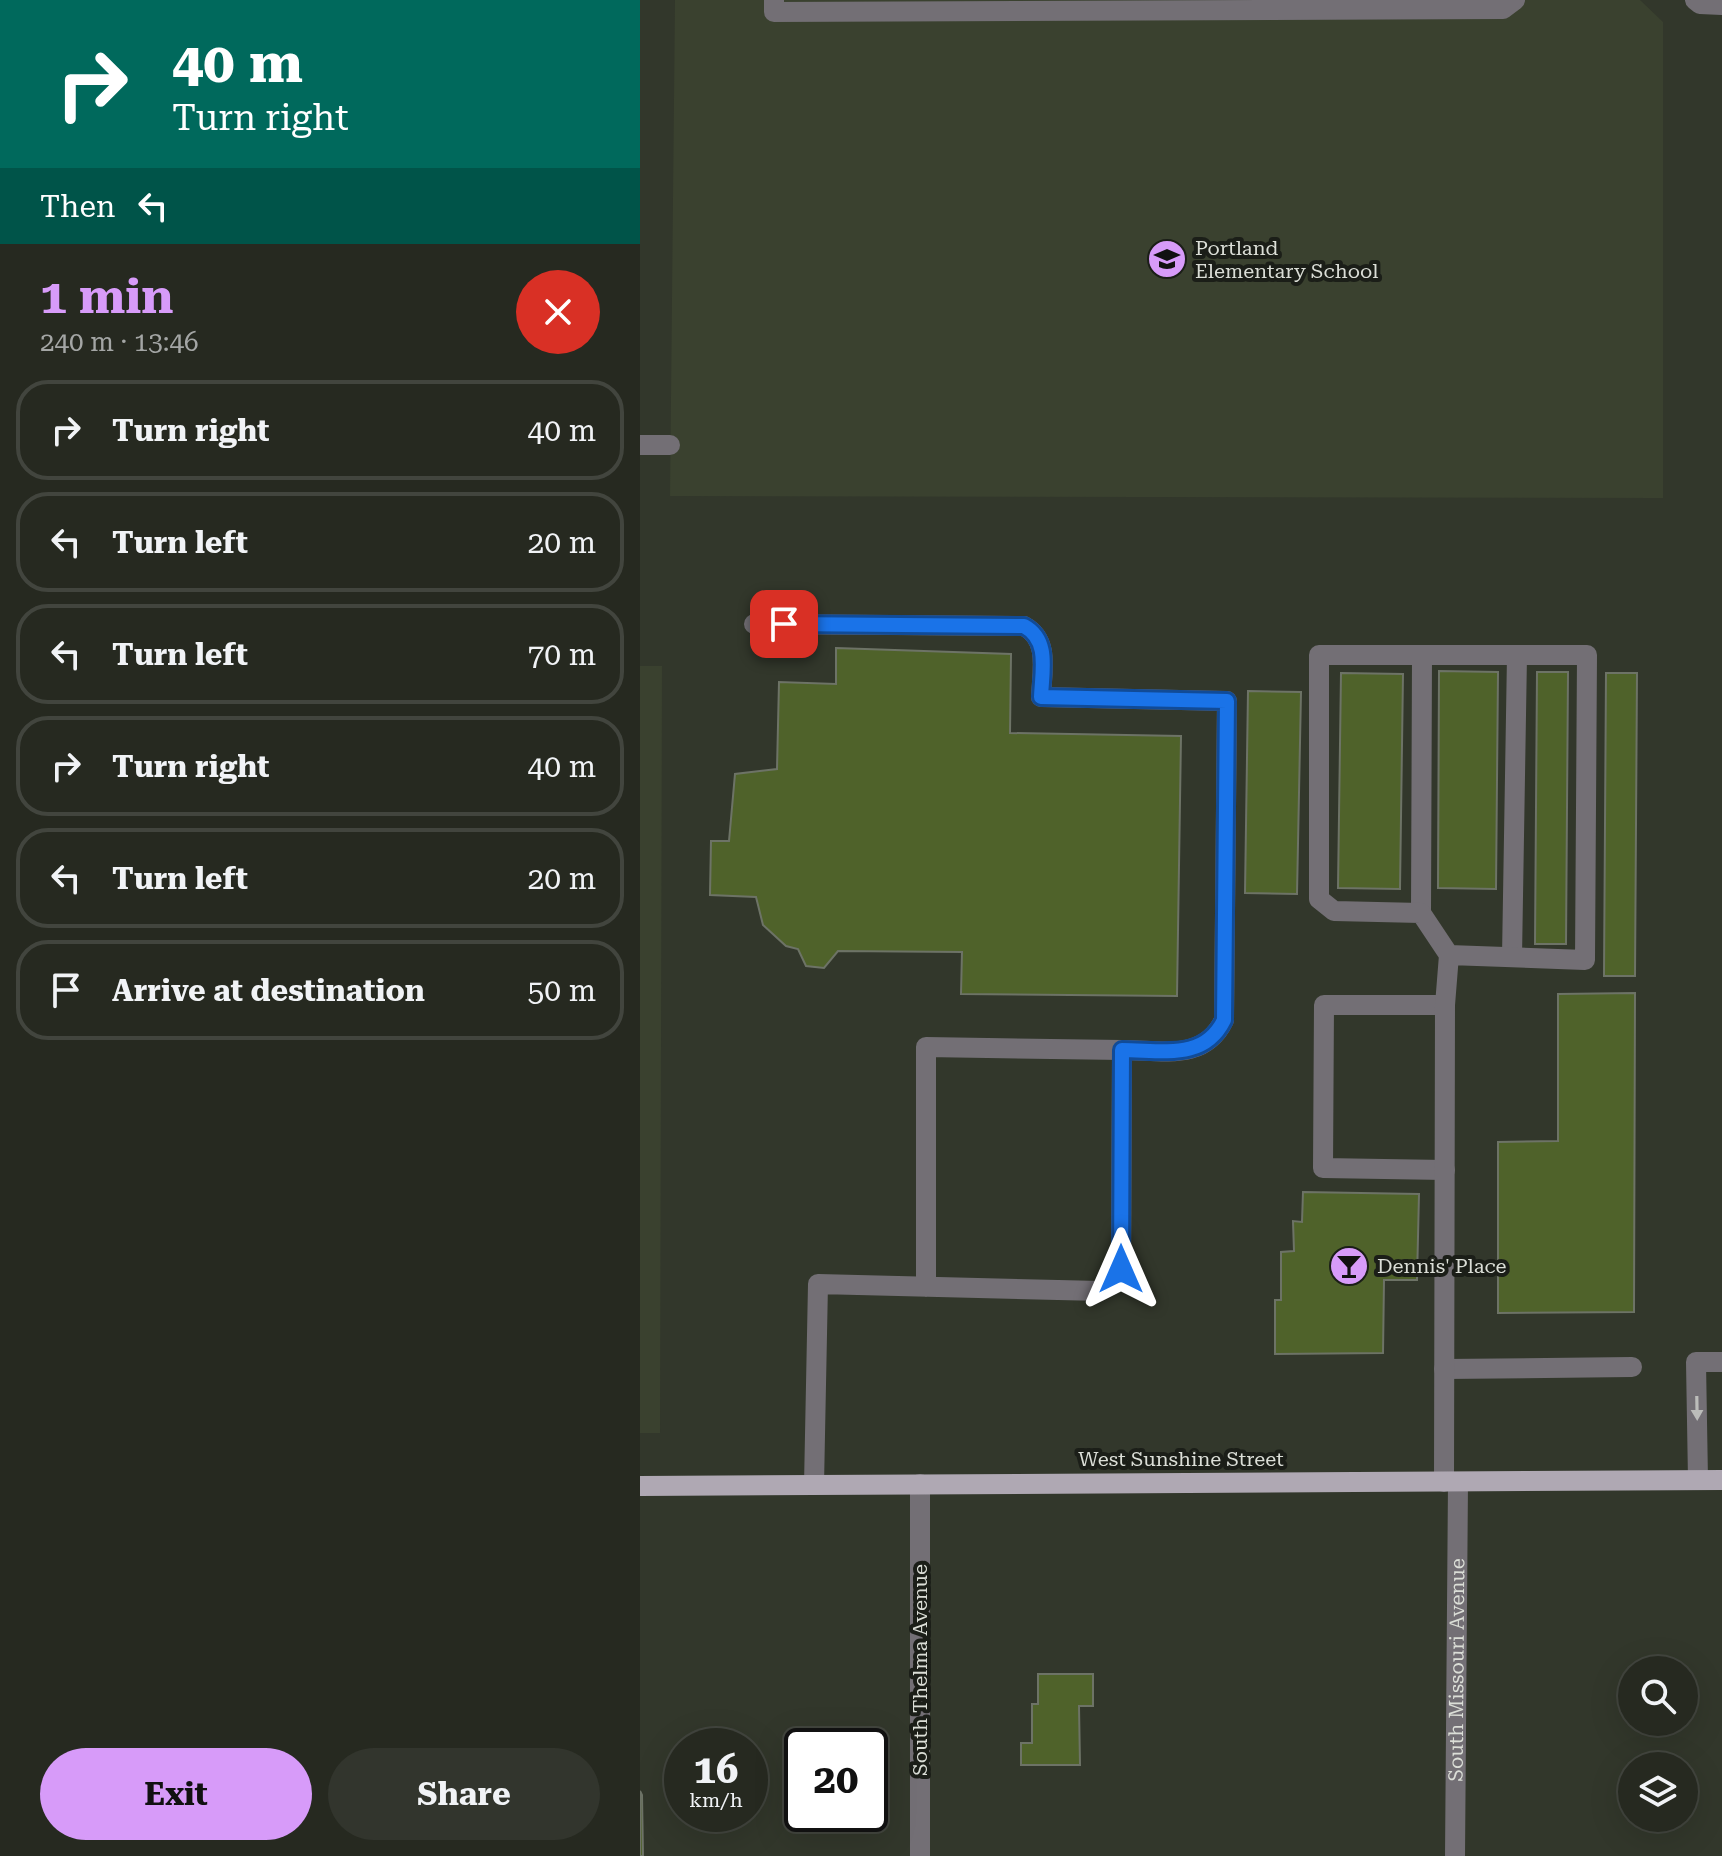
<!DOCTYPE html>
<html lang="en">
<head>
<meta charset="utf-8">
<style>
	body { margin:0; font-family:"Roboto Serif",serif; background:#32352d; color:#f1f3f6; height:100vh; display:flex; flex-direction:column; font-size:30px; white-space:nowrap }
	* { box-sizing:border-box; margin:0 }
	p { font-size:26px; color:#a4a6a5 }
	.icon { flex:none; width:44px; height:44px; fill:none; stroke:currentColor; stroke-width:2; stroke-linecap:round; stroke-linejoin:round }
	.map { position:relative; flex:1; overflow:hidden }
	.side { display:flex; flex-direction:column; background:#262920; width:640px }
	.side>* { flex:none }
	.guide { background:#00695c; color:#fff; overflow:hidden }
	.controls { position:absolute; left:978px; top:1656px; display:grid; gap:16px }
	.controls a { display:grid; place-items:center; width:80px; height:80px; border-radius:50%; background:#262920; box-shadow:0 8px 32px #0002,0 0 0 2px #42453e; font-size:40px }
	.speed { position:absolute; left:24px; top:1728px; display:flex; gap:16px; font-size:40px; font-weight:700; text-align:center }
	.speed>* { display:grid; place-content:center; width:104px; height:104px; border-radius:50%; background:#262920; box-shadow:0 8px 32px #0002,0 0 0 2px #42453e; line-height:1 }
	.speed small { font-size:20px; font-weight:400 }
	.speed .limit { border:4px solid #111; border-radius:12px; background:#fff; color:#111 }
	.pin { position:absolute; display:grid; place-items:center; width:68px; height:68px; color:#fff; margin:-34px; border-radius:16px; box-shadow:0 4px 12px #0006 }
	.me { position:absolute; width:88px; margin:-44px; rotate:0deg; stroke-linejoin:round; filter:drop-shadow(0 0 6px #0008) }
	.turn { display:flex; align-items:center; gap:28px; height:168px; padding:0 40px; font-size:36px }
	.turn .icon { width:104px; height:104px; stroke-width:2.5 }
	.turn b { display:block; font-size:56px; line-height:68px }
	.then { display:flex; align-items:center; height:76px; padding:0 40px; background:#0003; gap:16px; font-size:30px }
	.round { display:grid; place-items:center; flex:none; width:84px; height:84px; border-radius:42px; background:#32352d }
	.overview { display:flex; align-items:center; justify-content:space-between; height:136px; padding:0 40px }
	h1 { font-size:48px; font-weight:700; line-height:60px; color:#d79bf9 }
	.primary-button { display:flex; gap:16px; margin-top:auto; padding:16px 40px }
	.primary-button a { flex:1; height:92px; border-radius:48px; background:#d79bf9; color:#111; font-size:32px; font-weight:700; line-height:92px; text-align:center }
	.primary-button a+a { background:#32352d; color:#f1f3f6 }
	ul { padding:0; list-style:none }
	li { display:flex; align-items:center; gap:24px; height:100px; margin:0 16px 12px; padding:0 24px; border:4px solid #42453e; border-radius:32px }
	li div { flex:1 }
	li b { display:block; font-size:30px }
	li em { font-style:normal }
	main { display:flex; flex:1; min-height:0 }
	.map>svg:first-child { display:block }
	.built { fill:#3a412f }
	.building { fill:#4f622a; stroke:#6d7366; stroke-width:2 }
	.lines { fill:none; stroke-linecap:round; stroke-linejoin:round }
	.minor { stroke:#736f75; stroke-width:20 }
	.major { stroke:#afa8b3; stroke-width:20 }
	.oneway { fill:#bcbdba }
	.route-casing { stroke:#114b97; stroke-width:20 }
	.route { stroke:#1a73e8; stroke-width:14 }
	.labels { text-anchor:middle; stroke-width:8; stroke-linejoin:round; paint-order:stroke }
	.poi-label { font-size:20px; fill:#dbded7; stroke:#1b1e18; text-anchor:start }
	.street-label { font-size:20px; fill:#dbded7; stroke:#1b1e18 }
</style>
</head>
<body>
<main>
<section class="side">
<div class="guide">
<div class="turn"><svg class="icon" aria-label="right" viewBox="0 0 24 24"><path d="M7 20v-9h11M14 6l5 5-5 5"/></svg><div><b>40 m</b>Turn right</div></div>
<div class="then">Then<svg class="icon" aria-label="left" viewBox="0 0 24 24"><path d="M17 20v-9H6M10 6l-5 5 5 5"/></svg></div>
</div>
<div class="overview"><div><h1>1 min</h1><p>240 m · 13:46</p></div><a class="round" style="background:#d93025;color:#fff"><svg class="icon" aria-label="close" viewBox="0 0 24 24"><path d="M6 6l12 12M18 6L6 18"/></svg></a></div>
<ul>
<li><svg class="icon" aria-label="right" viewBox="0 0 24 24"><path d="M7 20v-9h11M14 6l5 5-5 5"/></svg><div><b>Turn right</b></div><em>40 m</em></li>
<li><svg class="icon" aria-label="left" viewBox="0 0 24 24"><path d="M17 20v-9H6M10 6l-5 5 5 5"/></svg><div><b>Turn left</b></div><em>20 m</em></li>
<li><svg class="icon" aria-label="left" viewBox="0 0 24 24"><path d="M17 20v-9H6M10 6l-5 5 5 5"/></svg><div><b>Turn left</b></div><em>70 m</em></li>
<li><svg class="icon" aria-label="right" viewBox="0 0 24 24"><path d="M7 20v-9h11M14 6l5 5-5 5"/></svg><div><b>Turn right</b></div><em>40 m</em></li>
<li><svg class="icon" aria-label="left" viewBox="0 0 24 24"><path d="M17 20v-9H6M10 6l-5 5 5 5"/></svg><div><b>Turn left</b></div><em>20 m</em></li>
<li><svg class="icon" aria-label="arrive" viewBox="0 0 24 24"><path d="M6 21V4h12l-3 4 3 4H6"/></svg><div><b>Arrive at destination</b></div><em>50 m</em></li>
</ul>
<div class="primary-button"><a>Exit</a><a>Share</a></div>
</section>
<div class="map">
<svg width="1082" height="1856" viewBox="0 0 1082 1856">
	<rect width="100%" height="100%" fill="#32372b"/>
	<path class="built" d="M35,0h965l23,22v476l-993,-2z
		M0,666h22l-2,767h-20z"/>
	<path class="building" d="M196,648l175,6 -1,79 171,3 -4,260 -216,-2 1,-42 -124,-1 -14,17 -18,-2 -8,-17 -12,-3 -23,-21 -7,-28 -46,-2 1,-54h18l6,-67 42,-5 2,-87 57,2z
		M799,671l59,1 -2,217 -58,-1z
		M897,672h31l-2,272h-31z
		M701,673l62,1 -3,215 -62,-1z
		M966,673h31l-2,303h-31z
		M608,691l53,1 -4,202 -52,-1z
		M995,993l-1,319 -136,1v-171l60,-1v-147z
		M663,1192l116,2 -2,86h-33l-1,73 -108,1v-54h6v-48l13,-1 -1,-30 9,1z
		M398,1674h55v32h-14l1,59h-59v-22h11v-39h6z
		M0,1791l2,4 1,61h-3z"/>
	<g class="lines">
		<g class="minor">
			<path d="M134,0v12l729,-3 12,-9"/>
			<path d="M1055,0l5,4 22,1"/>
			<path d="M0,445h30"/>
			<path d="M114,624l270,2c26,14 18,45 17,71l186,4 -3,319c-20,42 -62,30 -102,30"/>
			<path d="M781,913l1,-258"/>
			<path d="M872,957l5,-302"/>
			<path d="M805,1170l-122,-2 1,-163h121"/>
			<path d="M804,1369l188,-2"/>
			<path d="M1058,1480l-2,-118h26"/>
			<path d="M804,1482l1,-477 4,-50 136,5 2,-305h-268v244l15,12 87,2 28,42"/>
			<path d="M174,1485l4,-201 282,7 11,-6 10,-16 1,-219 -196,-3v240"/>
			<path d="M280,1856v-372"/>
			<path id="s1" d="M815,1856l3,-374"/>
		</g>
		<path class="major" d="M0,1486l1082,-6"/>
	</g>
	<defs><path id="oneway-solid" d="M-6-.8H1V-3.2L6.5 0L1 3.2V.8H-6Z" transform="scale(2)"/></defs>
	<use class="oneway" href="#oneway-solid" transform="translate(1057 1408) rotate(89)"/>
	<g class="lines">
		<g class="route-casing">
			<path id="route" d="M144,624l240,2c26,14 18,45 17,71l186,4 -3,319c-20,41 -62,30 -102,30l-1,219"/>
		</g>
		<use href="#route" class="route"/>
	</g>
	<defs>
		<g id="school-disc" transform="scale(2)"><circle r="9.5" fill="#d79bf9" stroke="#1b1e18"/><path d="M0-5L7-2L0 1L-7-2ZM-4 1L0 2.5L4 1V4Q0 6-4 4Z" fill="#111"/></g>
		<g id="bar-disc" transform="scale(2)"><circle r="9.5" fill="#d79bf9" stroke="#1b1e18"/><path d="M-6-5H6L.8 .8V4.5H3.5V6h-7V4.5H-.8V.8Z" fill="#111"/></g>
	</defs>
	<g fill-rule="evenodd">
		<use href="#school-disc" x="527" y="259"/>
		<use href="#bar-disc" x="709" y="1266"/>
	</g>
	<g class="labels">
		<g class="poi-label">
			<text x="555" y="255">Portland<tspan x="555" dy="23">Elementary School</tspan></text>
			<text x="737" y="1273">Dennis' Place</text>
		</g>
		<g class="street-label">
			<text x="541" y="1466">West Sunshine Street</text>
			<text dy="7" stroke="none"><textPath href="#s1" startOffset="186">South Missouri Avenue</textPath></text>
			<text transform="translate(280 1670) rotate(-90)" y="7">South Thelma Avenue</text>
		</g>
	</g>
</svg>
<div class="controls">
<a><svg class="icon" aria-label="search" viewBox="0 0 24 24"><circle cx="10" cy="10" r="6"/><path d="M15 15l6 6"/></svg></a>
<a><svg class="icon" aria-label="layers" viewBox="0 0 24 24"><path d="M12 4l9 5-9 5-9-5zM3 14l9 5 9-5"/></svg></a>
</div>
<div class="speed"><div>16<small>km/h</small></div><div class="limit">20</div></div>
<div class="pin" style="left:144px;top:624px;background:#d93025"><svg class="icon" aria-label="arrive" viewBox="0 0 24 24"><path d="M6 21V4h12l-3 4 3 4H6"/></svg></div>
<svg class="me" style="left:481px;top:1269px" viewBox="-20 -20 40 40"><path d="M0-17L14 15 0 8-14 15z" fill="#1a73e8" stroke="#fff" stroke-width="4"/></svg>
</div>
</main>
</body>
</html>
